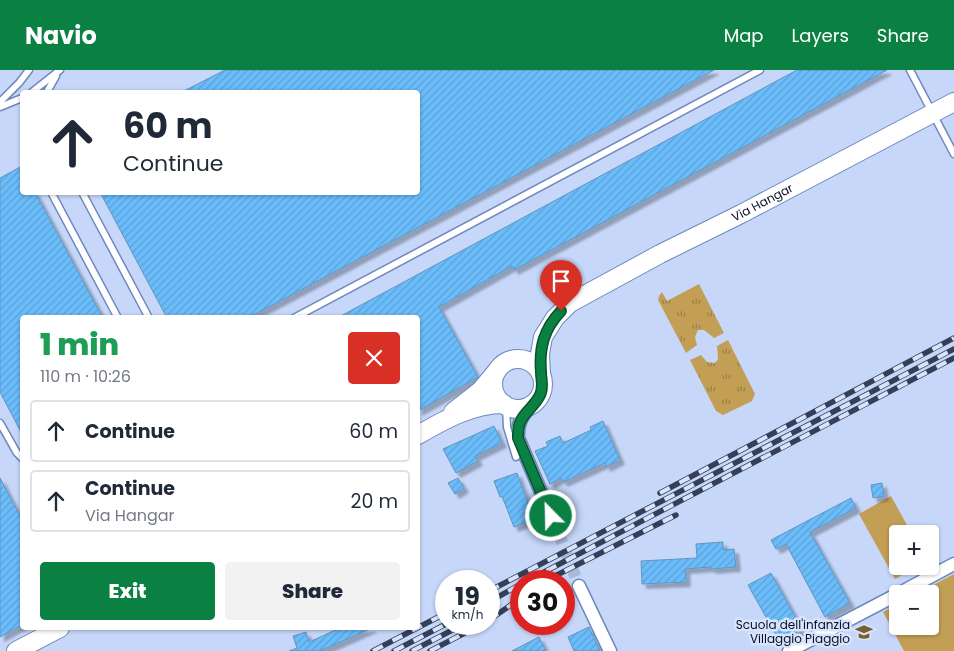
<!DOCTYPE html>
<html lang="en">
<head>
<meta charset="utf-8">
<style>
	body { margin:0; font-family:Poppins,sans-serif; background:#f2f2f3; color:#1f2937; height:100vh; display:flex; flex-direction:column; font-size:19px; white-space:nowrap }
	* { box-sizing:border-box; margin:0 }
	p { font-size:16px; color:#747a83 }
	.icon { flex:none; width:28px; height:28px; fill:none; stroke:currentColor; stroke-width:2; stroke-linecap:round; stroke-linejoin:round }
	.map { position:relative; flex:1; overflow:hidden }
	.details { position:absolute; left:20px; top:245px; width:400px; height:315px; display:flex; flex-direction:column; background:#fff; border-radius:5px; box-shadow:0 1px 4px #0004 }
	.details>* { flex:none }
	.hud { position:absolute; left:20px; top:20px; width:400px; height:105px; border-radius:5px; box-shadow:0 1px 4px #0004; background:#fff; color:#1f2937; overflow:hidden }
	.buttons { position:absolute; left:889px; top:455px; display:grid; gap:10px }
	.buttons a { display:grid; place-items:center; width:50px; height:50px; border-radius:5px; background:#fff; box-shadow:0 1px 4px #0004; font-size:25px }
	.speed { position:absolute; left:435px; top:500px; display:flex; gap:10px; font-size:25px; font-weight:700; text-align:center }
	.speed>* { display:grid; place-content:center; width:65px; height:65px; border-radius:50%; background:#fff; box-shadow:0 1px 4px #0004; line-height:1 }
	.speed small { font-size:12px; font-weight:400 }
	.speed .limit { border:8px solid #d22; background:#fff; color:#111 }
	.pin { position:absolute; display:grid; place-items:center; width:42px; height:42px; color:#fff; margin:-51px -21px; border-radius:50% 50% 50% 0; rotate:-45deg; box-shadow:0 0 5px #0007 }
	.pin .icon { rotate:45deg }
	.me { position:absolute; width:55px; margin:-28px; rotate:337deg; stroke-linejoin:round; filter:drop-shadow(0 0 4px #0008) }
	.turn { display:flex; align-items:center; gap:18px; height:105px; padding:0 20px; font-size:22px }
	.turn .icon { width:65px; height:65px; stroke-width:2.5 }
	.turn b { display:block; font-size:35px; line-height:42px }
	.round { display:grid; place-items:center; flex:none; width:52px; height:52px; border-radius:5px; background:#f2f2f3 }
	.head { display:flex; align-items:center; justify-content:space-between; height:85px; padding:0 20px }
	h1 { font-size:30px; font-weight:800; line-height:38px; color:#1e9e55 }
	.button { display:flex; gap:10px; margin-top:auto; padding:10px 20px }
	.button a { flex:1; height:58px; border-radius:5px; background:#0b8043; color:#fff; font-size:20px; font-weight:800; line-height:58px; text-align:center }
	.button a+a { background:#f2f2f3; color:#1f2937 }
	ul { padding:0; list-style:none }
	li { display:flex; align-items:center; gap:15px; height:62px; margin:0 10px 8px; padding:0 10px; border:2px solid #e0e1e3; border-radius:5px }
	li div { flex:1 }
	li b { display:block; font-size:19px }
	li em { font-style:normal }
	header { display:flex; align-items:center; gap:30px; box-sizing:border-box; height:70px; padding:0 25px; background:#0b8043; color:#fff }
	header strong { font-size:24px }
	nav { display:flex; gap:28px; margin-inline-start:auto; font-size:18px }
	.map>svg:first-child { display:block }
	.grass { fill:url(#grass-tufts) }
	.green { fill:#c39e55 }
	.building { fill:url(#building-hatch); stroke:#5f95c0; filter:url(#shadow) }
	.lines { fill:none; stroke-linecap:round; stroke-linejoin:round }
	.street-tunnel { stroke:#a9b9da; stroke-width:12; stroke-dasharray:12 6; stroke-linecap:butt }
	.lane-casing { stroke:#6d88bd; stroke-width:9 }
	.street-casing { stroke:#6d88bd; stroke-width:15 }
	.secondary-casing { stroke:#6d88bd; stroke-width:20 }
	.lane { stroke:#fff; stroke-width:6 }
	.street { stroke:#fff; stroke-width:12 }
	.secondary { stroke:#fff; stroke-width:18 }
	.rail-casing { stroke:#354058; stroke-width:5.5 }
	.rail { stroke:#d8e4fc; stroke-width:4; stroke-dasharray:11; stroke-linecap:butt }
	.route-casing { stroke:#07532c; stroke-width:12 }
	.route { stroke:#0b8043; stroke-width:9 }
	.labels { text-anchor:middle; stroke-width:5; stroke-linejoin:round; paint-order:stroke }
	.street-label { font-size:12px; fill:#071024; stroke:#d8e4fc }
	.poi-label { font-size:12px; fill:#071024; stroke:#d8e4fc; text-anchor:end }
</style>
</head>
<body>
<header>
<strong>Navio</strong>
<nav><a>Map</a><a>Layers</a><a>Share</a></nav>
</header>
<div class="map">
<svg width="954" height="581" viewBox="0 0 954 581">
	<defs>
		<pattern id="grass-tufts" width="24" height="20" patternUnits="userSpaceOnUse" patternTransform="scale(1.25)"><rect width="24" height="20" fill="#c39e55"/><path d="M3 7l-1-3M5 7V3M7 7l1-3M15 17l-1-3M17 17v-4M19 17l1-3" fill="none" stroke="#9c7f46"/></pattern>
		<pattern id="building-hatch" width="6" height="6" patternUnits="userSpaceOnUse" patternTransform="scale(1.25)"><rect width="6" height="6" fill="#6bbcfa"/><path d="M-1 1l2-2M0 6l6-6M5 7l2-2" fill="none" stroke="#5ba1d6"/></pattern>
		<filter id="shadow"><feDropShadow dx="4.5" dy="4.5" stdDeviation="1" flood-color="#0004"/></filter>
	</defs>
	<rect width="100%" height="100%" fill="#c6d7fa"/>
	<path class="grass" d="M699,214l25,49 -10,5 -10,-8h-6l-3,7 2,8 -11,8 -28,-53 1,-4 3,-4 5,9z
		M728,270l27,54 -3,7 -29,14 -7,-4 -26,-51 11,-5 6,7 8,1 3,-4 -1,-13z"/>
	<path class="green" d="M891,426l21,38h-14v32h20l-23,13 -36,-65z
		M954,504v77h-50l-21,-39 14,-8 1,22h32v-32h-14z"/>
	<path class="building" d="M225,0h489l-466,248h-81l-67,-126h318v-100h-236z
		M797,0h90l-373,200 -2,-4 -73,41 39,70 -60,34v-93h-81z
		M22,96v26h13l68,126h-81v116l-22,-42v-214z
		M603,351l17,39 -14,7 -1,-4 -42,19 -2,-4 -11,6 -15,-33 13,-5 -2,-4 14,-6 3,7 28,-13 -1,-3z
		M494,356l8,17 -27,13 3,5 -22,12 -13,-24z
		M517,403l17,46 -20,8 -12,-31 -2,1 -6,-16z
		M0,408l22,42v105l-22,12z
		M458,408l6,10 -9,6 -7,-11z
		M882,413l2,13 -11,2 -2,-13z
		M851,428l5,10 -46,24 40,71 -25,14 -39,-73 -10,5 -5,-9z
		M723,472v8l11,-1 2,18 -25,2v-2l-26,2 1,13 -44,2 -1,-23 56,-3 -1,-14z
		M771,503l31,56 -22,13 -32,-57z
		M589,557l11,24h-26l-6,-14z
		M340,558h32l-52,23h-31l8,-3 -4,-12 13,-4 3,10z
		M539,567l7,14h-34z"/>
	<g class="lines">
		<path class="street-tunnel" d="M558,462l21,54"/>
		<g class="lane-casing">
			<path id="lane" d="M910,0l44,84
				M32,22l28,-22
				M47,22l9,-16
				M0,32l19,-19 10,-13
				M0,37l22,-9
				M51,122l67,126
				M82,122l67,126
				M294,248l466,-248
				M506,336l1,21 9,30
				M0,353l17,30 5,5"/>
		</g>
		<g class="street-casing">
			<path id="street" d="M534,333c-11,11 -17,19 -16,35l40,94
				M579,516l31,65
				M898,524l56,-30
				M789,581l109,-57"/>
		</g>
		<g class="secondary-casing">
			<g id="secondary">
				<circle cx="518" cy="314" r="25"/>
				<path id="s1" d="M541,304l-1,-20 3,-17 12,-19 15,-15 90,-49 81,-40 213,-112"/>
				<path d="M453,342l28,-22 15,-18"/>
				<path d="M418,365c26,-15 54,-31 86,-31"/>
				<path d="M16,581l44,-23"/>
			</g>
		</g>
		<use href="#lane" class="lane"/>
		<use href="#street" class="street"/>
		<use href="#secondary" class="secondary"/>
		<g class="rail-casing">
			<path id="rail" d="M660,423l294,-155
				M527,511l427,-223
				M545,511l131,-66
				M489,521l465,-242
				M489,532l32,-18
				M489,550l32,-22
				M373,581l73,-38
				M394,581l52,-27
				M412,581l52,-27
				M430,581l52,-27"/>
		</g>
		<use href="#rail" class="rail"/>
	</g>
	<g class="lines">
		<g class="route-casing">
			<path id="route" d="M551,446l-33,-78c-1,-25 13,-25 22,-43 4,-8 1,-15 1,-23 -2,-25 3,-43 20,-61"/>
		</g>
		<use href="#route" class="route"/>
	</g>
	<defs>
		<g id="school-bare" transform="scale(1.35)"><path d="M0-5L7-2L0 1L-7-2ZM-4 1L0 2.5L4 1V4Q0 6-4 4Z" fill="#776030" stroke="#d8e4fc" stroke-width="2.5" paint-order="stroke"/></g>
	</defs>
	<g fill-rule="evenodd">
		<use href="#school-bare" x="864" y="562"/>
	</g>
	<g class="labels">
		<g class="street-label">
			<text dy="4" stroke="none"><textPath href="#s1" startOffset="298">Via Hangar</textPath></text>
		</g>
		<g class="poi-label">
			<text x="850" y="559">Scuola dell'infanzia<tspan x="850" dy="14">Villaggio Piaggio</tspan></text>
		</g>
	</g>
</svg>
<div class="buttons">
<a>+</a>
<a>−</a>
</div>
<div class="speed"><div>19<small>km/h</small></div><div class="limit">30</div></div>
<div class="pin" style="left:561px;top:241px;background:#d93025"><svg class="icon" aria-label="arrive" viewBox="0 0 24 24"><path d="M6 21V4h12l-3 4 3 4H6"/></svg></div>
<svg class="me" style="left:551px;top:446px" viewBox="-20 -20 40 40"><circle r="17" fill="#0b8043" stroke="#fff" stroke-width="3"/><path d="M0-11L8 9 0 5-8 9z" fill="#fff"/></svg>
<div class="hud">
<div class="turn"><svg class="icon" aria-label="ahead" viewBox="0 0 24 24"><path d="M12 20V5M6 11l6-6 6 6"/></svg><div><b>60 m</b>Continue</div></div>
</div>
<section class="details">
<div class="head"><div><h1>1 min</h1><p>110 m · 10:26</p></div><a class="round" style="background:#d93025;color:#fff"><svg class="icon" aria-label="close" viewBox="0 0 24 24"><path d="M6 6l12 12M18 6L6 18"/></svg></a></div>
<ul>
<li><svg class="icon" aria-label="ahead" viewBox="0 0 24 24"><path d="M12 20V5M6 11l6-6 6 6"/></svg><div><b>Continue</b></div><em>60 m</em></li>
<li><svg class="icon" aria-label="ahead" viewBox="0 0 24 24"><path d="M12 20V5M6 11l6-6 6 6"/></svg><div><b>Continue</b><p>Via Hangar</p></div><em>20 m</em></li>
</ul>
<div class="button"><a>Exit</a><a>Share</a></div>
</section>
</div>
</body>
</html>
